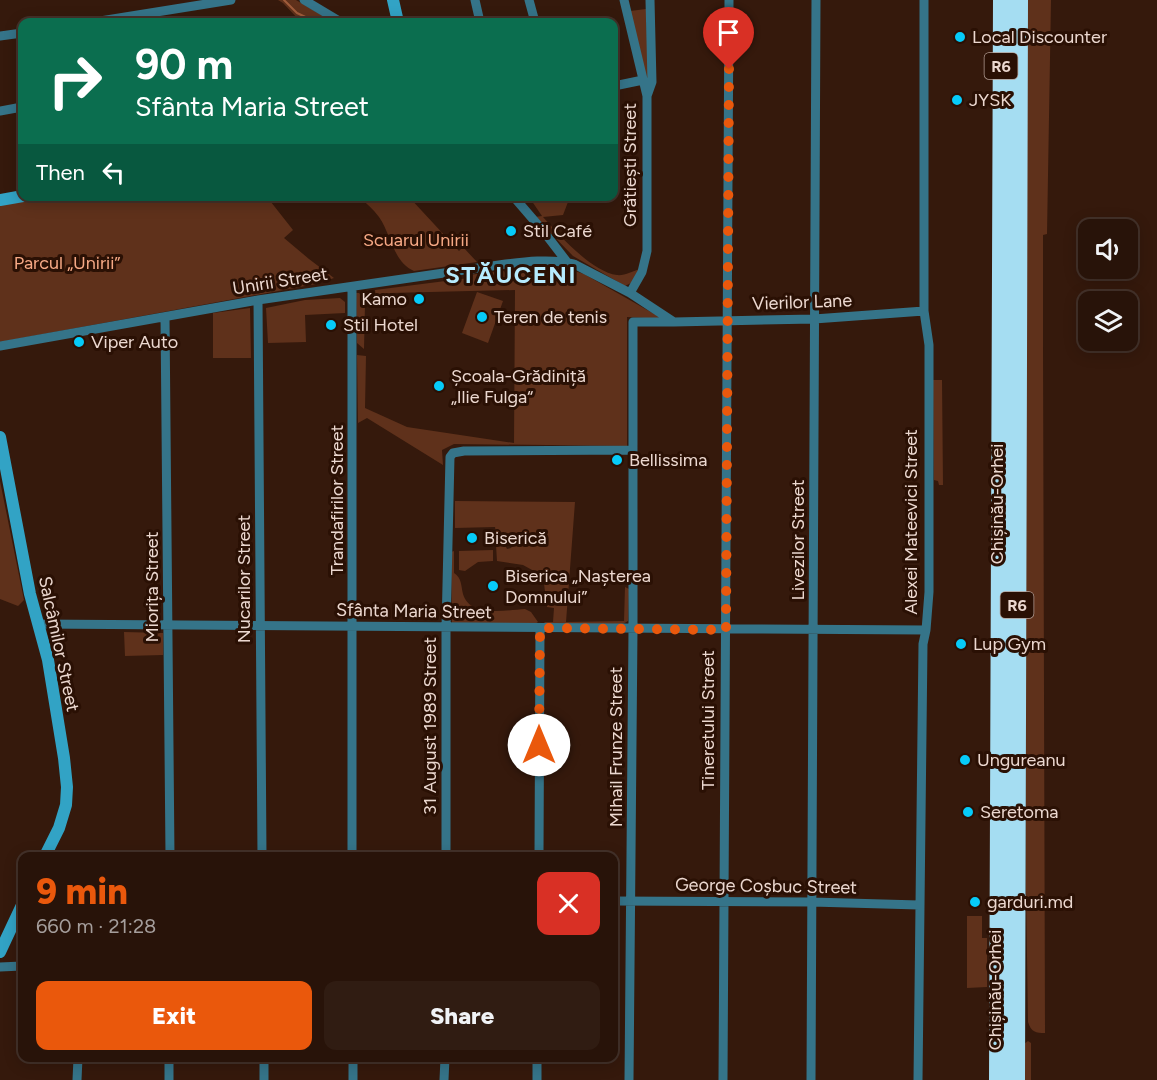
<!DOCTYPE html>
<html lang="en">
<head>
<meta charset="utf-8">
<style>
	body { margin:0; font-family:Figtree,sans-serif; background:#301c12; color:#f1f3f6; height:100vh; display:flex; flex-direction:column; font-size:22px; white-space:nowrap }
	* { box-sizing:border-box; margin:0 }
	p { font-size:20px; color:#a59e9c }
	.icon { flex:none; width:33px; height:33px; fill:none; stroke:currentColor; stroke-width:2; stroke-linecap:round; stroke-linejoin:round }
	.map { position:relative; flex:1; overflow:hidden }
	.drawer { position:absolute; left:18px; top:852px; width:600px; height:210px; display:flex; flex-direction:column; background:#281309; border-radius:12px; box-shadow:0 3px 15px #0003,0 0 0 2px #44322a }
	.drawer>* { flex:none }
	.hud { position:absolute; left:18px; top:18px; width:600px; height:183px; border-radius:12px; box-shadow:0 3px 15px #0003,0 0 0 2px #44322a; background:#0b6e4f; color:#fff; overflow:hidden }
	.controls { position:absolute; left:1078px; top:219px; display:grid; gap:12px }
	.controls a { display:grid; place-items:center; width:60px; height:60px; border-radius:12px; background:#281309; box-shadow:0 3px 15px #0003,0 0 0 2px #44322a; font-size:30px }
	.pin { position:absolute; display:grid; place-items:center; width:51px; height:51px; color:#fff; margin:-62px -26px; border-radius:50% 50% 50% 0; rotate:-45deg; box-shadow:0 0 6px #0007 }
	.pin .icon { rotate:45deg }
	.me { position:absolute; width:66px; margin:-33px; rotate:0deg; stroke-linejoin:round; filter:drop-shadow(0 0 4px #0008) }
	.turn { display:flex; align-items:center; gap:21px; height:126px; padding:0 18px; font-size:27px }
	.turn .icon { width:78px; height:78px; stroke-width:2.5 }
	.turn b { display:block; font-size:42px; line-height:51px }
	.then { display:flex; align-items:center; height:57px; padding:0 18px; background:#0003; gap:12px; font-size:22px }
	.round { display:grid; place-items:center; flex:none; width:63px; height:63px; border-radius:12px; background:#301c12 }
	.headline { display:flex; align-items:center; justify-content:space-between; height:102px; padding:0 18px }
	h1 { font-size:36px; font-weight:800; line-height:45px; color:#ea580c }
	.cta { display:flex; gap:12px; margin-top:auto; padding:12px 18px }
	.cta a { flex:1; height:69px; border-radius:12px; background:#ea580c; color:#fff; font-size:24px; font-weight:800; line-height:69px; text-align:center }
	.cta a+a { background:#301c12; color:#f1f3f6 }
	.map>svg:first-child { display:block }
	.green { fill:#5f311b }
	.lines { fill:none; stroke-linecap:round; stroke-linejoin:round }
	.stream { stroke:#a05c3b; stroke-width:2 }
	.street { stroke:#357489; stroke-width:9 }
	.secondary { stroke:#32a3c5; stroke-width:12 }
	.highway { stroke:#a5ddf2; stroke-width:18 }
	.route { stroke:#ea580c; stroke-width:10; stroke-dasharray:0 18 }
	.poi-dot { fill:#06cbf9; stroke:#2a1004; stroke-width:2 }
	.labels { text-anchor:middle; stroke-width:6; stroke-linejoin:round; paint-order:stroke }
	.shield { fill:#2a1004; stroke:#b29c93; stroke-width:1.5 }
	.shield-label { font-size:16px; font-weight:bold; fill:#ecd8d0 }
	.poi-label { font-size:18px; fill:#ecd8d0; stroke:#2a1004; text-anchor:start }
	.street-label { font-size:18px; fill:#ecd8d0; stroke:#2a1004 }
	.park-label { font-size:18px; fill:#f7a985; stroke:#2a1004 }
	.district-label { font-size:24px; font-weight:bold; letter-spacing:1.5px; fill:#b6ebfe; stroke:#2a1004 }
</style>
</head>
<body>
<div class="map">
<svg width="1157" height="1080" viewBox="0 0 1157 1080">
	<rect width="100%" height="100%" fill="#35190c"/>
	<path class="green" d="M278,0h18l37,22h-32l-18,-19z
		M1026,0h25l-4,234 -4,1v111l2,687c-9,0 -14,-1 -17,-11l-2,-131z
		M646,9l3,73 -2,3 -17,-74z
		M47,196l220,1 26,33 -9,8 25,21 25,19 -18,6 -316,58v-138z
		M359,197h50l50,54 4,-4 14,15 -63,9c-21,-9 -23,-37 -35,-54 -6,-8 -13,-14 -20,-20z
		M529,197h54l-15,5 -5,13 -20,2c16,18 49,55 74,58 7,1 16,-4 23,-6l-7,13 -8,4 -52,-30 -38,-39 7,-1z
		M515,268h51l18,6 79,45 -36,-2v129l-173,-2 -12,6 1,15 -76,-47 -9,5 -1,-68 9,1 -1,52 42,19 107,16 1,-153 -125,3 -14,6 -1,-9 94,-12 -1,-3 36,-4 3,5h7z
		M477,292l26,9 -15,42 -26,-10z
		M356,293h3l10,9 -4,2 -1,45 -7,-6z
		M340,298l5,4v11l-40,2 1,27 -38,1 -2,-35 39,-8z
		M250,308l1,50h-38v-45z
		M933,380h9l1,105h-4l-1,-4 -4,-1z
		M0,481l24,119 -6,6 -18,-7z
		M455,501l120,1 -9,120 58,-1 1,-34 4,2 -1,32 -5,3 -76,1 -3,-3h9l1,-14 -7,-1 -4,-31 -20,-11 -26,-4 -1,-16h9l2,4 4,-1 2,-3 -4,-5h-12l-2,-13 -40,1z
		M493,550v11l-15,1 -13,9 -6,-1v-19z
		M454,551v22c8,5 7,13 9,21 7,24 44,16 62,15l6,3 7,10 -3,2 -83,-1 -1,-71z
		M124,632l39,1v22l-38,1z
		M967,916h15v22h5v49l-20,1z
		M1028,1041l3,2v37h-6l-1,-36z"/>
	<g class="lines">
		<path class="stream" d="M284,0l13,13 19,9"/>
		<path class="street" d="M304,0l37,22
			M475,0l5,22
			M529,0l6,22
			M624,0l23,96v155l-5,21 -12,21
			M94,22l137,-22
			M0,36l22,-3
			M614,86l29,-6
			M647,96l5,-14 -2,-82
			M0,111l22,-4
			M513,196l31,36 23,30
			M258,300l4,556
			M165,317l5,539
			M0,346l258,-46 241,-35c23,-3 52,-7 75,-1l56,29 44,29 140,-3 110,-8
			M38,624l888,6
			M352,856v-569
			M446,856v-228l4,-171 3,-4 11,-2 169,-1
			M539,856l1,-228
			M614,901l198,1 107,3
			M0,967l22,-1
			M77,1080l1,-22
			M169,1080v-22
			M264,1080v-22
			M353,1080v-22
			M444,1080l1,-22
			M537,1080v-22
			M629,1080l4,-451v-307h41
			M723,1080l6,-1080
			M811,1080l5,-1080
			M918,1080l5,-436 3,-14 3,-38v-247l-5,-34v-311"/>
		<path class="secondary" d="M393,0l5,22
			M0,200l23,-4
			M0,437l30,157 18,66 16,98 3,29 -1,18 -7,23 -14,28
			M0,952l22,-47"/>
		<path class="highway" d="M998,1080l4,-1080
			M1016,1080l3,-1080"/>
	</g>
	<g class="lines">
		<path class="route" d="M539,745l1,-117 186,2 3,-561"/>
	</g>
	<g class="poi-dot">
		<circle cx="960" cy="37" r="6"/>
		<circle cx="957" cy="100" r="6"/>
		<circle cx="511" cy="231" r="6"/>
		<circle cx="419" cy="299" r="6"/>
		<circle cx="482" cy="317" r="6"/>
		<circle cx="331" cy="325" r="6"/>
		<circle cx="79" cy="342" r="6"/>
		<circle cx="439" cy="386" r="6"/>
		<circle cx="617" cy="460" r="6"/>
		<circle cx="472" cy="538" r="6"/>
		<circle cx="493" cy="586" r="6"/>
		<circle cx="961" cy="644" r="6"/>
		<circle cx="965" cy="760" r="6"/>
		<circle cx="968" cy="812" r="6"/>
		<circle cx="975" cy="902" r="6"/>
	</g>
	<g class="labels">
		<g class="shield">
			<rect x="984.5" y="53" width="33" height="26" rx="4.5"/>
			<rect x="1000.5" y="592" width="33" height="26" rx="4.5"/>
		</g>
		<g class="shield-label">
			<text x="1001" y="72">R6</text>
			<text x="1017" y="611">R6</text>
		</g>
		<g class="poi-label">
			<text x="972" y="43">Local Discounter</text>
			<text x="969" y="106">JYSK</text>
			<text x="523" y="237">Stil Café</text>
			<text x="407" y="305" text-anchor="end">Kamo</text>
			<text x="494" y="323">Teren de tenis</text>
			<text x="343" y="331">Stil Hotel</text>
			<text x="91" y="348">Viper Auto</text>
			<text x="451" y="382">Școala-Grădiniță<tspan x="451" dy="21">„Ilie Fulga“</tspan></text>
			<text x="629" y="466">Bellissima</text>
			<text x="484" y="544">Biserică</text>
			<text x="505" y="582">Biserica „Nașterea<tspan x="505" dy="21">Domnului”</tspan></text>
			<text x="973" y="650">Lup Gym</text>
			<text x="977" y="766">Ungureanu</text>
			<text x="980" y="818">Seretoma</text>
			<text x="987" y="908">garduri.md</text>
		</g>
		<g class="street-label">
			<text transform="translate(630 165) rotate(-90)" y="6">Grătiești Street</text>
			<text transform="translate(280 281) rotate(-9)" y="6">Unirii Street</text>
			<text transform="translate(802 302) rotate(-2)" y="6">Vierilor Lane</text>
			<text transform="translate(337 500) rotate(-90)" y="6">Trandafirilor Street</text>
			<text transform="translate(997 504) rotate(-90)" y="6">Chișinău-Orhei</text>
			<text transform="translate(911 522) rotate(-90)" y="6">Alexei Mateevici Street</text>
			<text transform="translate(798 540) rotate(-90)" y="6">Livezilor Street</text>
			<text transform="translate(244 579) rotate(-90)" y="6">Nucarilor Street</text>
			<text transform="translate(152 587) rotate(-90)" y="6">Miorița Street</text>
			<text transform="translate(414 611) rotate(1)" y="6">Sfânta Maria Street</text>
			<text transform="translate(59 644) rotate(78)" y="6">Salcâmilor Street</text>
			<text transform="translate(708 720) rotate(-90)" y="6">Tineretului Street</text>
			<text transform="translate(430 726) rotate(-90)" y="6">31 August 1989 Street</text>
			<text transform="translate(616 747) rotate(-90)" y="6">Mihail Frunze Street</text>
			<text transform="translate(766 886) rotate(1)" y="6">George Coșbuc Street</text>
			<text transform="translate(995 990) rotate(-90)" y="6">Chișinău-Orhei</text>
		</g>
		<g class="park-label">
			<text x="416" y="246">Scuarul Unirii</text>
			<text x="67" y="269">Parcul „Unirii”</text>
		</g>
		<g class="district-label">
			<text x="511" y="283">STĂUCENI</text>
		</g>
	</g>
</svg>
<div class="controls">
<a><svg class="icon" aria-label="sound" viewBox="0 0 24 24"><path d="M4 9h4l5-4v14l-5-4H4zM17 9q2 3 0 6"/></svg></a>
<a><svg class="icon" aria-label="layers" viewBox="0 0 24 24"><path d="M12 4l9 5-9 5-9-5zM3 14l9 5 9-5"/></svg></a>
</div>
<div class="pin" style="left:729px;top:69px;background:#d93025"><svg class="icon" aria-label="arrive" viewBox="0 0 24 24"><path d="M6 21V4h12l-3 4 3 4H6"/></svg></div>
<svg class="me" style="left:539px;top:745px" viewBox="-20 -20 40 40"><circle r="19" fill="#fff"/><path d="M0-13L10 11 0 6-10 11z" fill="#ea580c"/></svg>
<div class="hud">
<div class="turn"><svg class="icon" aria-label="right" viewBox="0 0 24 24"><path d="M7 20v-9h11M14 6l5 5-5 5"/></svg><div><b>90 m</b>Sfânta Maria Street</div></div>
<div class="then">Then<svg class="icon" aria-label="left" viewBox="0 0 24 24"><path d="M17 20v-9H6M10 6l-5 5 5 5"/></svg></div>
</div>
<section class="drawer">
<div class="headline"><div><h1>9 min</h1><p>660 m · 21:28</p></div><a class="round" style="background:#d93025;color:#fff"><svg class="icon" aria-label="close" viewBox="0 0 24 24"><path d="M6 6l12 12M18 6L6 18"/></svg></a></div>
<div class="cta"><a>Exit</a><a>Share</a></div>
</section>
</div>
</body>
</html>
